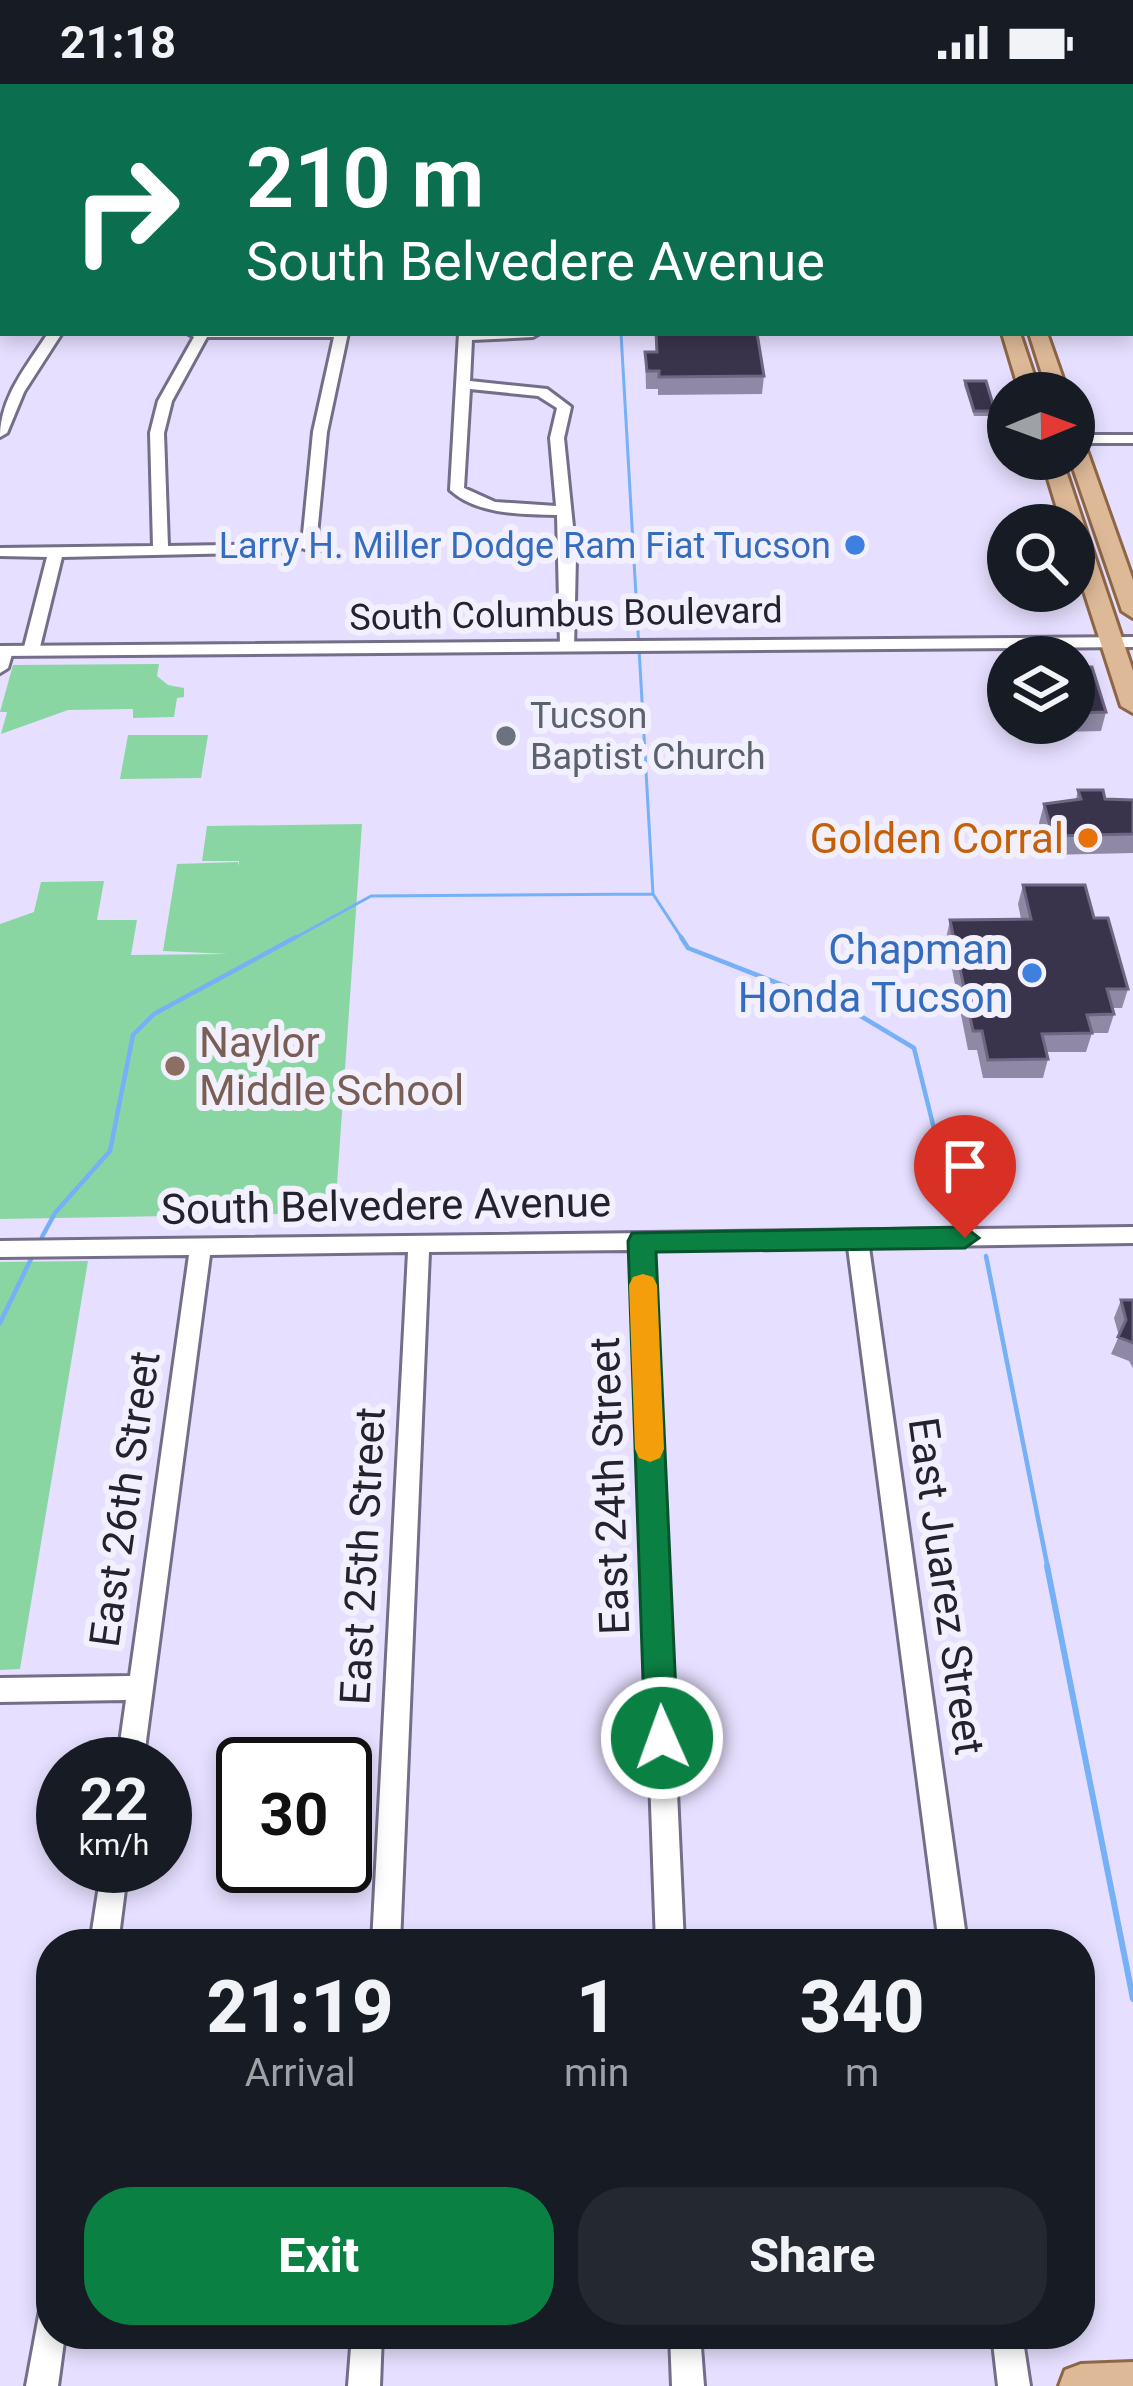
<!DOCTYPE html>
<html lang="en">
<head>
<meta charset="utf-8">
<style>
	body { margin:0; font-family:Roboto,sans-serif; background:#242831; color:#f1f3f6; height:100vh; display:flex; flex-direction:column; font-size:45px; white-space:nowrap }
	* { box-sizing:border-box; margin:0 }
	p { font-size:39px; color:#9ea1a6 }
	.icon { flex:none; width:66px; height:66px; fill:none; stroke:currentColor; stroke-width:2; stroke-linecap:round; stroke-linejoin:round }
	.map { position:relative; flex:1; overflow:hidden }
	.drawer { position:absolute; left:36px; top:1845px; width:1059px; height:420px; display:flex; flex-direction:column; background:#171b24; border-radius:48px; box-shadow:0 6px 18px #0003 }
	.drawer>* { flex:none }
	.banner { position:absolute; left:0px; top:0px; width:1134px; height:252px; box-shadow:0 6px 18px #0003; background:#0b6e4f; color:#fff; overflow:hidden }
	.needle { width:78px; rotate:89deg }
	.buttons { position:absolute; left:987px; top:288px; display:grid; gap:24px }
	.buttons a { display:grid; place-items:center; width:108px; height:108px; border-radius:50%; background:#171b24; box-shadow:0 6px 18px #0003; font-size:60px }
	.speed { position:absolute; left:36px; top:1653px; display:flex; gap:24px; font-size:60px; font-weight:700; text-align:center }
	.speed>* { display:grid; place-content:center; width:156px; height:156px; border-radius:50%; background:#171b24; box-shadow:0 6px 18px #0003; line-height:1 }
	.speed small { font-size:30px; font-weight:400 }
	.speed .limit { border:6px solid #111; border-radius:18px; background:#fff; color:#111 }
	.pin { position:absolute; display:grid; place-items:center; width:102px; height:102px; color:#fff; margin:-123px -51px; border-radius:50% 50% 50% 0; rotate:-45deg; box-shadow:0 0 12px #0007 }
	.pin .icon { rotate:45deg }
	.me { position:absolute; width:132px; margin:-66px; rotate:358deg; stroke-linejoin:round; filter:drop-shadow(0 0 9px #0008) }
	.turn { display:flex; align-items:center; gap:42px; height:252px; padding:0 48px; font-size:54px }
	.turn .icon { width:156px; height:156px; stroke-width:2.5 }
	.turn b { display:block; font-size:84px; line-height:102px }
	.eta { display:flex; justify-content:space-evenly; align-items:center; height:204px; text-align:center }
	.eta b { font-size:72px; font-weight:800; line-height:84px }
	.primary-button { display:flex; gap:24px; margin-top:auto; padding:24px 48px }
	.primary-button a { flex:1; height:138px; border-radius:48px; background:#0b8043; color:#fff; font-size:48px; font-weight:800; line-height:138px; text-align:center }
	.primary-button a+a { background:#242831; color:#f1f3f6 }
	.status { display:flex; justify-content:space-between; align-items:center; height:84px; padding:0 60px; background:#171b24; direction:ltr }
	.status svg { height:33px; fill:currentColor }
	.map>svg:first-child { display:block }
	.green { fill:#8ad6a3 }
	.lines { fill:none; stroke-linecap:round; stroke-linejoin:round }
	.stream-far2 { stroke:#76b0f6; stroke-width:3 }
	.stream-far1 { stroke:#76b0f6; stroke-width:4.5 }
	.stream { stroke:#76b0f6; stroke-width:6 }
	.minor-casing { stroke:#746e89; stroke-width:6 }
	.tertiary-casing { stroke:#746e89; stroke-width:6 }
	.primary-casing { stroke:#8d6646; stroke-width:6 }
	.minor { fill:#fff; fill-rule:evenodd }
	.tertiary { fill:#fff; fill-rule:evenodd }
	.primary { fill:#ddb998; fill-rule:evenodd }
	.wall { fill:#9089a6 }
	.building { fill:#3a334c; stroke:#6e6782; stroke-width:3 }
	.route { fill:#0b8043; stroke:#07532c; stroke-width:3 }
	.slow { fill:#f59e0b }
	.shop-dot { fill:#3f7fe0; stroke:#f2f0fc; stroke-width:4.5 }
	.worship-dot { fill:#6b7280; stroke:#f2f0fc; stroke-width:4.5 }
	.food-dot { fill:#e8710a; stroke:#f2f0fc; stroke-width:4.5 }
	.education-dot { fill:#8d6e63; stroke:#f2f0fc; stroke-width:4.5 }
	.labels { text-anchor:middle; stroke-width:12; stroke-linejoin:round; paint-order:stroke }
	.far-shop-label { font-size:36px; fill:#366cbe; stroke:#f2f0fc; text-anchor:end }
	.far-street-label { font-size:36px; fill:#24222d; stroke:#f2f0fc }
	.far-worship-label { font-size:36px; fill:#5b616d; stroke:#f2f0fc; text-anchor:start }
	.food-label { font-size:42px; fill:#c56008; stroke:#f2f0fc; text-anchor:end }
	.shop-label { font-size:42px; fill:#366cbe; stroke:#f2f0fc; text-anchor:end }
	.education-label { font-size:42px; fill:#785e54; stroke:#f2f0fc; text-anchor:start }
	.street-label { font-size:42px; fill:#24222d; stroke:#f2f0fc }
</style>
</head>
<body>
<div class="status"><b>21:18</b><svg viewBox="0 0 49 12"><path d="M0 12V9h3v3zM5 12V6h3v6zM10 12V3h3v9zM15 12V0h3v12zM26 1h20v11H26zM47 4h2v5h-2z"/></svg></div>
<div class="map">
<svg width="1133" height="2302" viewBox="0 0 1133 2302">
	<rect width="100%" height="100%" fill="#e6dfff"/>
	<path class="green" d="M159,580l-2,12 11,9 16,3v9l-7,1 -3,19 -41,1v-9l-65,1 -67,24 6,-22h-7l13,-47z
		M128,651h80l-7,43 -81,1z
		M362,740l-27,389 -335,6v-295l34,-12 7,-30 63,-1 -7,39h40l-6,35 97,-1 -65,-3 14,-87 61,-2 1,4v-5h-37l5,-35z
		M88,1177l-68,408 -20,1v-408z"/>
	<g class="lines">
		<path class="stream-far2" d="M653,810l30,46
			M291,856l80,-44 282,-2 -32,-561"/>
		<path class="stream-far1" d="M681,853l7,11 171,67 55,33 27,109 35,70
			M42,1153l13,-24 55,-62 23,-116 21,-21 142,-77
			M986,1172l62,313
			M0,1239l31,-64"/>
		<path class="stream" d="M1047,1482l86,433"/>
		<g class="minor-casing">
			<path id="minor" d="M185,0h10l-1,3h-10z
				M420,0h10v3h-10z
				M688,0h10l1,3h-10z
				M1071,0h10l2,3h-10z
				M1131,66h2v6h-2z
				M1131,120l2,1v11l-2,-1z
				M1131,194h2v8h-2z
				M0,218h3v8h-3z
				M48,249h14l-38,59 -17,41 -7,4c0,-40 27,-71 48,-104z
				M187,249h161l-21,99 -10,103 -5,7 10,7 -7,4 -13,-5 -13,4 -227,5 -23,94 -2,3h-12l-2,-3 24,-94 -47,-1v-8l153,-2 -3,-113 8,-32 36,-64zM207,253h127l-21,95 -10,102 -16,10 -119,2 -4,-113 8,-32z
				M459,249h81l-7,4 -61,3 -2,41 77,8 24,18 -7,31 12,118 -2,93h-12l-2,-3 -3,-131c-36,-1 -79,0 -107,-25zM470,305l68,7 19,12 -7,30 6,68 -61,-4 -31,-14z
				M1074,351h59v8h-59z
				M5,562l8,5 -5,17 -8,5v-26z
				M1133,1143v16l-264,4 98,697h-28l-91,-697 -196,2 32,695h-28l-25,-694 -202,2 -29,692h-28l36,-692 -198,3 -67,509h-26l9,-64 -126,2v-24l130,-2 59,-421 -189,2v-16z
				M102,1782h26l-10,78h-28z
				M51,2222v28h14l-7,52h-32l14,-76z
				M352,2250h30l-2,52h-32z
				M670,2250h30l4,52h-32z
				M992,2250h30l8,52h-32z"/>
		</g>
		<g class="tertiary-casing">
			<path id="tertiary" d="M1133,553v10l-1133,9v-10z"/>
		</g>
		<g class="primary-casing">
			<path id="primary" d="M922,0h16l1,3h-16z
				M945,0h16l1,3h-16z
				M1002,249h18l20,60h-20z
				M1029,249h18l21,60h-20z
				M1074,352l10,6 49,138v38l-11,-7 -52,-152h4z
				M1042,375h20l71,212v42l-12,-7 -47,-146v-35h-12z
				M1133,2278v24h-74l6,-16 16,-6z"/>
		</g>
		<use href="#minor" class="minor"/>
		<use href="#tertiary" class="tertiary"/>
		<use href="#primary" class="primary"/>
	</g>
	<path class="wall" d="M655,249h102l7,43 -2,18 -104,1v-6h-12l-1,-37h11z
		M965,297l30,30 -1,5h-20l-10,-31z
		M1074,575l32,53 -5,19 -40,1 -2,-9h15z
		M1078,706l27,9 28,1v53l-85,2 -9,-32 5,-19 32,-5z
		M1023,801l71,33 34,71 -6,19h-10l2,6 -6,19h-16l-6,19h-39l1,7 -5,19h-60l-6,-28h-9l-22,-111 4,-19 71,-1 -3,-15z
		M1121,1216h12v68l-4,-7 -18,-7 8,-18 -5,-18z"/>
	<path class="building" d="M903,0l1,3h-29v-2z
		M656,249h101l7,43 -105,1v-6h-12l-2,-19h12z
		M965,297h21l9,30h-21z
		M1074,575h4l2,8h12l14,45 -32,1z
		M1078,706h25l2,9 28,1v34l-80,2 -9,-32 37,-5z
		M1023,801h62l9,33h14l20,71h-21l7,25 -27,1 5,18 -50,1 6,25 -60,1 -6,-29h-9l-23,-111 81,-1z
		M1121,1216h12v43l-15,-6 8,-17z"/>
	<path class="route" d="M965,1143l14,11 -14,10 -309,4 22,486 -5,11 -11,4 -12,-4 -5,-11 -17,-497 4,-8z"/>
	<path class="slow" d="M643,1190l10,3 4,8 7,164 -4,9 -10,4 -11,-4 -4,-9 -6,-164 4,-8z"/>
	<g class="shop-dot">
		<circle cx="855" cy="461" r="12"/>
		<circle cx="1032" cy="889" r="12"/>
	</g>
	<circle class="worship-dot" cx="506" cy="652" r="12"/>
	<circle class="food-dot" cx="1088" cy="754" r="12"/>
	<circle class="education-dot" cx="175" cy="982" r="12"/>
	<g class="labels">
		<g class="far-shop-label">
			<text x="831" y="474">Larry H. Miller Dodge Ram Fiat Tucson</text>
		</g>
		<g class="far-street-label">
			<text transform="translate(566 529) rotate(-1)" y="13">South Columbus Boulevard</text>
		</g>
		<g class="far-worship-label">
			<text x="530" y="644">Tucson<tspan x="530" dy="41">Baptist Church</tspan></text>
		</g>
		<g class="food-label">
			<text x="1064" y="769">Golden Corral</text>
		</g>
		<g class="shop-label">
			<text x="1008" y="880">Chapman<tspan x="1008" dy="48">Honda Tucson</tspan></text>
		</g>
		<g class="education-label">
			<text x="199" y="973">Naylor<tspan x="199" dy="48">Middle School</tspan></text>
		</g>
		<g class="street-label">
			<text transform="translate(386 1121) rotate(-1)" y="15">South Belvedere Avenue</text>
			<text transform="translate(609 1402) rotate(-92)" y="15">East 24th Street</text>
			<text transform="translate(124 1415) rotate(-82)" y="15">East 26th Street</text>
			<text transform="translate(362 1472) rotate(-87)" y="15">East 25th Street</text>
			<text transform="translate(947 1502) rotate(82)" y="15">East Juarez Street</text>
		</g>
	</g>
</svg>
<div class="buttons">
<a><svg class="needle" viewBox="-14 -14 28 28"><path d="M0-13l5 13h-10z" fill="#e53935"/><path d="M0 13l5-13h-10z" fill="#9ea1a6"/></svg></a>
<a><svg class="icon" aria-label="search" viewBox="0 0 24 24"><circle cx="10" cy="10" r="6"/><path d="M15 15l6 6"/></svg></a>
<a><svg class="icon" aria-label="layers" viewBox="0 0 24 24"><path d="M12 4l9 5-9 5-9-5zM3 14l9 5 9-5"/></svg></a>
</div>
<div class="speed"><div>22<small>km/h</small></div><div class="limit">30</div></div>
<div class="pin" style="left:965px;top:1154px;background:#d93025"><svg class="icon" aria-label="arrive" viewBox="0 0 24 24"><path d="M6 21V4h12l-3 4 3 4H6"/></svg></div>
<svg class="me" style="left:662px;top:1654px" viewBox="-20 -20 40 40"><circle r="17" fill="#0b8043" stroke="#fff" stroke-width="3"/><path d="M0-11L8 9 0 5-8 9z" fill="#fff"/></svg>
<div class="banner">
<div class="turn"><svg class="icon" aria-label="right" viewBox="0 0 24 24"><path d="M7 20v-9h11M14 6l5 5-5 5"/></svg><div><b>210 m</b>South Belvedere Avenue</div></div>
</div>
<section class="drawer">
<div class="eta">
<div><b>21:19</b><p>Arrival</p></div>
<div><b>1</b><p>min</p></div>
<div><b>340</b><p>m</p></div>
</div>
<div class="primary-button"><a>Exit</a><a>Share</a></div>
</section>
</div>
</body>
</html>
